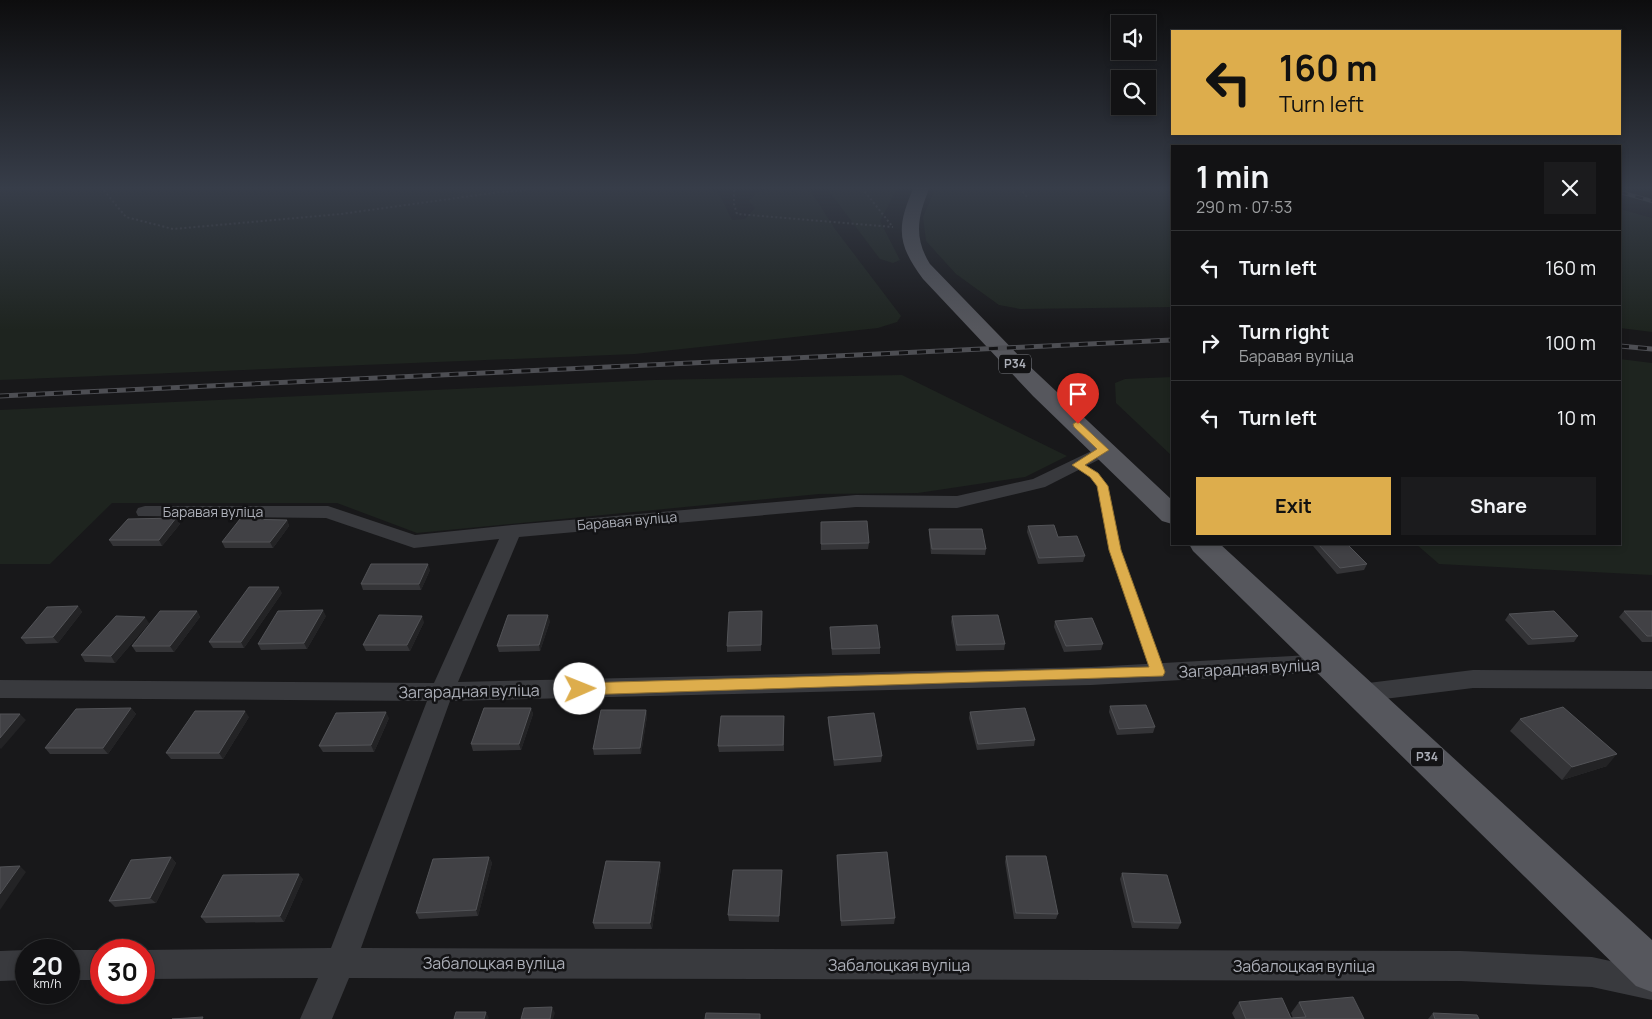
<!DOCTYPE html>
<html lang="en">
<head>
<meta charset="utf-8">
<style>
	body { margin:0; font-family:Manrope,sans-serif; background:#1b1b1d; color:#f1f3f6; height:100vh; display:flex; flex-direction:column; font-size:19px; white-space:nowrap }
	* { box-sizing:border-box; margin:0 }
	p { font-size:16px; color:#9c9ea0 }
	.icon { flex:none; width:28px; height:28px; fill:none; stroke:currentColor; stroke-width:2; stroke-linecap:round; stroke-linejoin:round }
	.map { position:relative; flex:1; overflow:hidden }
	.sheet { position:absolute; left:1171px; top:145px; width:450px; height:400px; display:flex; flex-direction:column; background:#121214; border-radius:0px; box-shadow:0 2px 8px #0003,0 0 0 1px #313234 }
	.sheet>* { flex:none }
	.banner { position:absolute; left:1171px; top:30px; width:450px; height:105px; border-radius:0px; box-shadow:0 2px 8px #0003,0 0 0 1px #313234; background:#ddad4c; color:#111; overflow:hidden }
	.buttons { position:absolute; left:1111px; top:15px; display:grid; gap:10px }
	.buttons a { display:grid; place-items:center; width:45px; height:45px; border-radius:0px; background:#121214; box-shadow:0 2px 8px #0003,0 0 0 1px #313234; font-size:25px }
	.speed { position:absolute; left:15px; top:939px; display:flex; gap:10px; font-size:25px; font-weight:700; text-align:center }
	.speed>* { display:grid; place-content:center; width:65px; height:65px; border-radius:50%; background:#121214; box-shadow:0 2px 8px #0003,0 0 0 1px #313234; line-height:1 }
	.speed small { font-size:12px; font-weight:400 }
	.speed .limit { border:8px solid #d22; background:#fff; color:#111 }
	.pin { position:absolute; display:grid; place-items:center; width:42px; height:42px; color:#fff; margin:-51px -21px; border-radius:50% 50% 50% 0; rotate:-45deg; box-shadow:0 0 5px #0007 }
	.pin .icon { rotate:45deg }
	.me { position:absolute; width:55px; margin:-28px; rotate:89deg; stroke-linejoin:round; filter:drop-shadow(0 0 4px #0008) }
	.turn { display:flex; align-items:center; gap:18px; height:105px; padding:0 25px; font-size:22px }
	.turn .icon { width:65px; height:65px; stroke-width:2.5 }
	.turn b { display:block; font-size:35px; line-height:42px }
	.round { display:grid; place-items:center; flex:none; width:52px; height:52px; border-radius:0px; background:#1b1b1d }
	.summary { display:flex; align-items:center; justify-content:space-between; height:85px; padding:0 25px }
	h1 { font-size:30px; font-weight:700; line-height:38px }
	.primary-button { display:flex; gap:10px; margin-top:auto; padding:10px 25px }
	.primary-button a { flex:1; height:58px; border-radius:0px; background:#ddad4c; color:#111; font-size:20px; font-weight:700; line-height:58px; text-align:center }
	.primary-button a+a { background:#1b1b1d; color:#f1f3f6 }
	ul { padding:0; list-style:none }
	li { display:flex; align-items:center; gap:15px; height:75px; padding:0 25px; border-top:1px solid #313234 }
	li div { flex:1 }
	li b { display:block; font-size:19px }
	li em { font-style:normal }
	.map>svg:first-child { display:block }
	.green { fill:#1e241f }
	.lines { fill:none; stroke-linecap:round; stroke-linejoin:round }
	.path { stroke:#3f4145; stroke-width:2; stroke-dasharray:2 2.5; stroke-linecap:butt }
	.service { fill:#393a3e; fill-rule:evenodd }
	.minor { fill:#393a3e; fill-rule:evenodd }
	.primary { fill:#56575d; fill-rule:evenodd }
	.rail-far1-casing { stroke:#4d4e53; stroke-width:4 }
	.rail-casing { stroke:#4d4e53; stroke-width:5 }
	.rail-far1 { stroke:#131315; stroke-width:2.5; stroke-dasharray:8; stroke-linecap:butt }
	.rail { stroke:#131315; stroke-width:3; stroke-dasharray:9; stroke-linecap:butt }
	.wall { fill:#343437 }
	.shaded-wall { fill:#232325 }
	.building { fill:#414145; stroke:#525357 }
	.route { fill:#ddad4c; stroke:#907031 }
	.labels { text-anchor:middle; stroke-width:5; stroke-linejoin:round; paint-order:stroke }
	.shield { fill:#131315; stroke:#7e8087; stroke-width:1 }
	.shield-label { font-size:12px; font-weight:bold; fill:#acafb8 }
	.street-label { font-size:14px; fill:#acafb8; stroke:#131315 }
	.near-street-label { font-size:16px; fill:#acafb8; stroke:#131315 }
</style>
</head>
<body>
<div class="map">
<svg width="1652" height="1019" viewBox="0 0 1652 1019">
	<rect width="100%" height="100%" fill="#18181a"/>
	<path class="green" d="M681,187l36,3 15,30 13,-1 10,-11 -6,-7 8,-9 22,-5h29l27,42 66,87 -4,6 -19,6 -243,26 -635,26v-193z
		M898,187l-18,34 20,39 -7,3 -13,-4 -54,-72z
		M936,187h236v120l-152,2 -21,-4 -43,-31 -30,-33 -3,-24z
		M1620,209l32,9v114l-32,-4z
		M1620,359l32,4v212l-213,-11 -23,-20h204z
		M902,375l165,81 -42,21 -107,16 -99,1 -402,39 -80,-30h-225l-62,61h-50v-154l654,-30z
		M1172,377v79l-56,-53 -1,-20 10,-4z"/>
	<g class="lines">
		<path class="path" d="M101,187l25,30 47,12 168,-15 159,-22 68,-5
			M731,187l3,2v15l3,10 156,13
			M857,187l9,6 26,33
			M1023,187v5l4,5"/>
		<path class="service" d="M1078,462l19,11 10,13 13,64 44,122 -2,3 -4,2 -4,-2 -2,-3 -42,-122 -13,-64 -6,-9 -16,-10 -2,-2z"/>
		<path class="minor" d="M1104,445l6,1 3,4 -3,4 -65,33 -88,21 -101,-1 -337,30 -61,145 633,-15 237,-13 8,3 3,6 -3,6 -8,3 -237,13 -641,16 -89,247 1100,3 131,6 60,13v30l-60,-13 -131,-6 -1112,-3 -17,41h-32l18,-41 -174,1v-29h-3l190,-2 96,-247 -427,-3v-18l434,3 65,-144 -85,9 -88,-30 -188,-2 -2,-4 2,-4 7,-2h183l87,29 97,-10 344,-30 101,1 76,-17z
			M1473,670l179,1v18l-179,-1 -113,14 -8,-3 -4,-6 4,-6 8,-3z
			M26,950v30l-26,1v-30z
			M69,950h32v30h-32z"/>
		<path class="primary" d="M914,187h16c-12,28 -17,50 0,77l94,97 148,139v24l-10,-3 -129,-125 -110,-117c-26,-35 -27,-52 -9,-92z
			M1189,544h31l432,396v52l-16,-6 -443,-435z"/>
		<g class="rail-far1-casing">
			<path id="rail-far1" d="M1620,192l32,9"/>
		</g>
		<g class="rail-casing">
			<path id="rail" d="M1620,346l32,3
				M0,396l1172,-56"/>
		</g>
		<use href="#rail-far1" class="rail-far1"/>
		<use href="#rail" class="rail"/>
	</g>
	<path class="wall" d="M176,518l4,6 -18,22h-49l-4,-6z
		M287,520l2,6 -16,22h-48l-3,-6z
		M821,522l48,21 -1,6 -47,1z
		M1028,526l30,11 27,19 -2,6 -45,2 -11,-32z
		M929,529l57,20 -1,6 -54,-1 -2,-19z
		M1314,544h33l20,20 -3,6 -27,4 -24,-28z
		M430,570l-9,20h-58l-2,-6z
		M282,593l-38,55h-31l-4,-6z
		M78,606l4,6 -24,31 -32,1 -5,-6z
		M197,611l3,6 -26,35h-38l-4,-6z
		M762,611l-1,40 -34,1v-6z
		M1624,611h28v31h-10l-23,-25z
		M1509,614l69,22 -4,6 -46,3 -23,-25z
		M326,616l-19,33 -46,1 -3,-6z
		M952,616l53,28 -1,6 -48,1 -5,-29z
		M550,621l-10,30 -41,1 -2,-6z
		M1055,621l48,23 -2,6 -37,2 -10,-25z
		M424,622l-14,29h-44l-3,-6z
		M149,623l-34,40 -30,-1 -4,-7z
		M830,633l50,15v6l-48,1z
		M1110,706l45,21 -2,6 -36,2 -8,-23z
		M131,708l5,6 -28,40h-58l-5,-6z
		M531,708l2,6 -12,36 -48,1 -2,-7z
		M646,710l1,6 -6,38 -47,1 -1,-6z
		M970,712l65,28 -1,6 -57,4 -8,-32z
		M784,716v35l-65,1 -1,-6z
		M249,717l-26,42h-52l-5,-6z
		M828,717l54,39 -1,6 -47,4 -6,-43z
		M389,718l-15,34h-51l-4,-6z
		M1520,719l87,47 -45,14 -52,-49z
		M837,855l58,63 -1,6 -53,2z
		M1006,856l52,58 -2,5h-42l-9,-57z
		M171,857l5,6 -20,40 -41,4 -6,-6z
		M489,857l3,6 -14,53 -59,3 -3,-6z
		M660,862l1,6 -9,61h-57l-2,-6z
		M782,870l-3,52 -50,-1 -1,-6z
		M1122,873l59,50 -3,6 -46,-1 -12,-49z
		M303,879l-19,43 -78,1 -5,-6z
		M1239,1002l52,16h2l-2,-5 8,-11 65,17h-129l-3,-6z
		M1433,1013l46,6h-51z"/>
	<path class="shaded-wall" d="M176,518l4,6 -18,22 -3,-6z
		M287,520l2,6 -16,22 -3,-6z
		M428,564l2,6 -9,20 -2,-6z
		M279,587l3,6 -38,55 -3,-6z
		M78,606l4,6 -24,31 -5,-6z
		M323,610l3,6 -19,33 -3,-6z
		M197,611l3,6 -26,35 -4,-6z
		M548,615l2,6 -10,30 -1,-6z
		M422,616l2,6 -14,29 -3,-6z
		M145,617l4,6 -34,40 -4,-7z
		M131,708l5,6 -28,40 -5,-6z
		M531,708l2,6 -12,36 -2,-6z
		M646,710l1,6 -6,38 -1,-6z
		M245,711l4,6 -26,42 -4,-6z
		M386,712l3,6 -15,34 -3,-7z
		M20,714l6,6 -25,29 -1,-1v-10z
		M1617,754l-10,12 -45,14 10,-13z
		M171,857l5,6 -20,40 -6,-5z
		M489,857l3,6 -14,53 -2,-6z
		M660,862l1,6 -9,61 -2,-6z
		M20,866l6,6 -26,38v-16z
		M782,870v6l-3,46v-6z
		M299,874l4,5 -19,43 -4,-6z
		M552,1007l3,6 -2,6h-3z
		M486,1012l3,6 -1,1h-4z"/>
	<path class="building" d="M176,518l-17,22h-50l19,-21z
		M240,519l47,1 -17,22h-48z
		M867,521l2,22 -48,1v-22z
		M1054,525l4,12 19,-1 8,20 -46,2 -11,-32z
		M929,529h53l4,20h-54z
		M1318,544h29l20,20 -27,4z
		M371,564h57l-9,20h-58z
		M249,587h30l-38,55h-32z
		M78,606l-25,31 -32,1 26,-31z
		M323,610l-19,33 -46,1 20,-33z
		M160,611h37l-27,35h-38z
		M762,611l-1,34 -34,1 2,-34z
		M1554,611l24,25 -46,3 -23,-25z
		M1624,611h28v25h-5z
		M379,615l43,1 -15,29h-44z
		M508,615h40l-9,30 -42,1z
		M998,615l7,29 -48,1 -5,-29z
		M116,616l29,1 -34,39 -30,-1z
		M1092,618l11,26 -37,2 -11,-25z
		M877,625l3,23 -48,1 -2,-22z
		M1146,705l9,22 -36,2 -9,-23z
		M1563,707l54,47 -45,13 -52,-48z
		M131,708l-28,40h-58l31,-39z
		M484,708h47l-12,36h-48z
		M1025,708l10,32 -57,4 -8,-32z
		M601,710h45l-6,38 -47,1z
		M195,711h50l-26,42h-53z
		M386,712l-15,33 -52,1 17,-33z
		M874,713l8,43 -48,4 -6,-43z
		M0,714h20l-20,24z
		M721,716h63l-1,29 -65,1z
		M887,852l8,66 -54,3 -4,-66z
		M1006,856h40l12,58 -42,-1z
		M171,857l-21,41 -41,3 22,-41z
		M489,857l-13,53 -60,3 17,-54z
		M606,861l54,1 -10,61h-57z
		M20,866l-20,28v-27z
		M733,870h49l-3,46 -51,-1z
		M1122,873l45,2 14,48 -47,-1z
		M299,874l-19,42 -79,1 22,-42z
		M1353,997l11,22h-118l-7,-17 43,-4 9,20 15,-1 -7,-15z
		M552,1007l-2,12h-29l3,-11z
		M456,1012h30l-2,7h-30z
		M706,1013l54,1v5h-55z
		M1433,1013l44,2 2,4h-44z
		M203,1017l-1,2h-30z"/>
	<linearGradient id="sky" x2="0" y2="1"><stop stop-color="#0d0d0e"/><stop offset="0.57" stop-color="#373d49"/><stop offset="1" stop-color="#373d49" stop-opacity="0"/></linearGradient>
	<rect width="1652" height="330" fill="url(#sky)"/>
	<path class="route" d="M1078,421l31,29 -24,15 13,8 10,13 13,64 44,122 -2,4 -583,19 -5,-2 -2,-4 2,-4 5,-2 569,-16 -40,-117 -12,-64 -7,-9 -18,-12 25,-16 -23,-22 -1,-3z"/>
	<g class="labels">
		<g class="shield">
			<rect x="999" y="354.5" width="32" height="19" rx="4"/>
			<rect x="1411" y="747.5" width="32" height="19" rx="4"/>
		</g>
		<g class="shield-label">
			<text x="1015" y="368">Р34</text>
			<text x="1427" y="761">Р34</text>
		</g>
		<g class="street-label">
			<text x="213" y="517">Баравая вуліца</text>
			<text transform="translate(627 521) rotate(-5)" y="5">Баравая вуліца</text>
		</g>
		<g class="near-street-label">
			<text transform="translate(1249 668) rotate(-3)" y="6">Загарадная вуліца</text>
			<text transform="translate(469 691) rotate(-1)" y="6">Загарадная вуліца</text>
			<text x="494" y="969">Забалоцкая вуліца</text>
			<text x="899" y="971">Забалоцкая вуліца</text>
			<text x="1304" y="972">Забалоцкая вуліца</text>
		</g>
	</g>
</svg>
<div class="buttons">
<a><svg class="icon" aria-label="sound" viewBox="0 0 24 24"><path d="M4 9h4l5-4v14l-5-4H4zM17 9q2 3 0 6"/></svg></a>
<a><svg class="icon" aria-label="search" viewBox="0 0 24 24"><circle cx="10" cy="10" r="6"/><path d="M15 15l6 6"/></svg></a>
</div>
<div class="speed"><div>20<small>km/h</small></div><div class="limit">30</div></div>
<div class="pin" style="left:1078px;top:424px;background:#d93025"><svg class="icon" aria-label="arrive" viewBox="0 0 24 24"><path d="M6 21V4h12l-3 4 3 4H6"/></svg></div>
<svg class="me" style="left:580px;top:689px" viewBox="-20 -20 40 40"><circle r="19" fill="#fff"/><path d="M0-13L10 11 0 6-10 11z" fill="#ddad4c"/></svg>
<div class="banner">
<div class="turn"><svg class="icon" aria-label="left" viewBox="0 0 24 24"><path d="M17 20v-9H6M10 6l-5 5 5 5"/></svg><div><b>160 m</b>Turn left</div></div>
</div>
<section class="sheet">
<div class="summary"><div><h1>1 min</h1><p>290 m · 07:53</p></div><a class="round"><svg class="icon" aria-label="close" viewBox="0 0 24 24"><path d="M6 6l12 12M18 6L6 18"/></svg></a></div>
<ul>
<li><svg class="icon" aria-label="left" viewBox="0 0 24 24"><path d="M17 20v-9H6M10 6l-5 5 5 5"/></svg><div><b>Turn left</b></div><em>160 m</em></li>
<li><svg class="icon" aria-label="right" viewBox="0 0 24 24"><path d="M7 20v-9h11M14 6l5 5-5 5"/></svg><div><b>Turn right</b><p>Баравая вуліца</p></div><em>100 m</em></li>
<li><svg class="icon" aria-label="left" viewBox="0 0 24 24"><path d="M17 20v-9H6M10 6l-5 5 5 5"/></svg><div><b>Turn left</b></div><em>10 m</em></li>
</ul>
<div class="primary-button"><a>Exit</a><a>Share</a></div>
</section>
</div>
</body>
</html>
